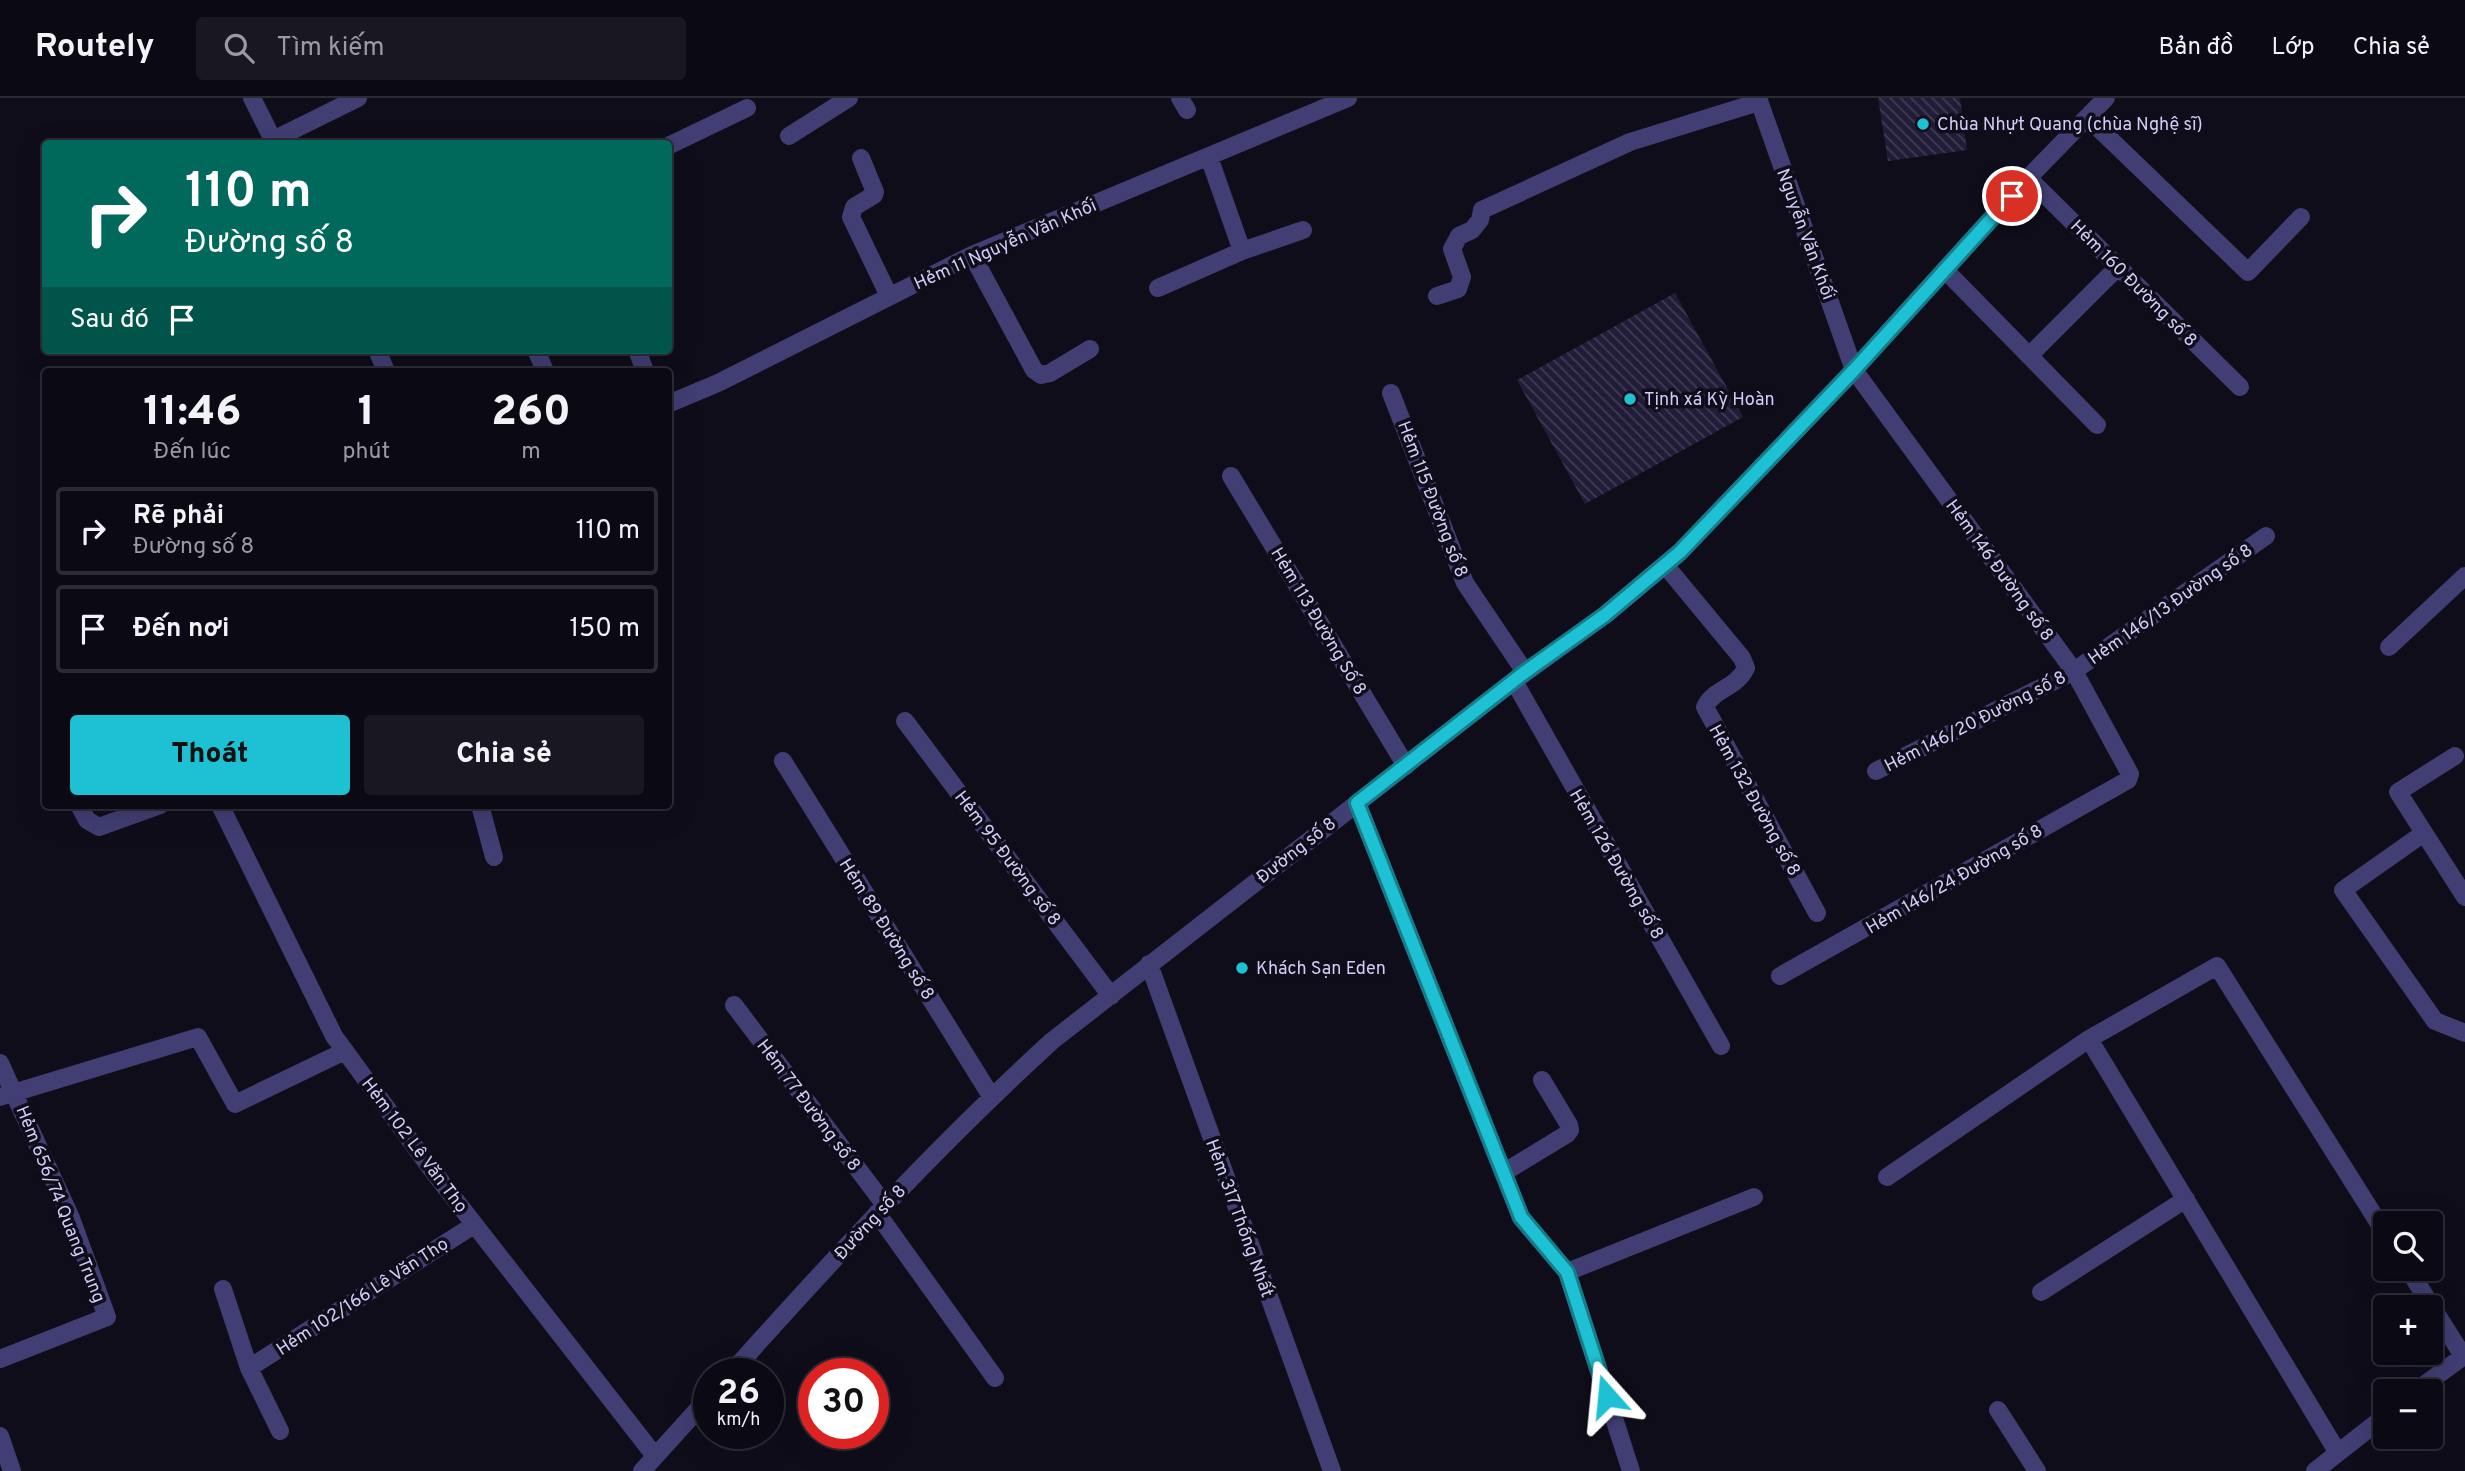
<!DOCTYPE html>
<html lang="vi">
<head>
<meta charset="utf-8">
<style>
	body { margin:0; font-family:Overpass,sans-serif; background:#191822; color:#f1f3f6; height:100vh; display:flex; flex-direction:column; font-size:26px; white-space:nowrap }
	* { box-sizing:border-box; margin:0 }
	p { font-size:23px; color:#9a9aa0 }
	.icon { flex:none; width:38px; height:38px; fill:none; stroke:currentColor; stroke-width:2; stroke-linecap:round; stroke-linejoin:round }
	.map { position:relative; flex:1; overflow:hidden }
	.sheet { position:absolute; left:42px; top:270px; width:630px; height:441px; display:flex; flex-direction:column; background:#0b0a14; border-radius:7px; box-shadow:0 7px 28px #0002,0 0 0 2px #2b2b34 }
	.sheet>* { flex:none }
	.top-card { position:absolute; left:42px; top:42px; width:630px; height:214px; border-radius:7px; box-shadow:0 7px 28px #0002,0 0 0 2px #2b2b34; background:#00695c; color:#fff; overflow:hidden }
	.fabs { position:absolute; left:2373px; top:1113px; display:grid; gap:14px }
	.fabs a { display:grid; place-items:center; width:70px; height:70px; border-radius:7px; background:#0b0a14; box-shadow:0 7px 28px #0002,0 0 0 2px #2b2b34; font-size:35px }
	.speed { position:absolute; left:693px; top:1260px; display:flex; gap:14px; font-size:35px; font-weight:700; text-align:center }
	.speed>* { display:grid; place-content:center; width:91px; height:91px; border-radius:50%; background:#0b0a14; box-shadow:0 7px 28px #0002,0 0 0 2px #2b2b34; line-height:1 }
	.speed small { font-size:18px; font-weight:400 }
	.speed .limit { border:10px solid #d22; background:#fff; color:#111 }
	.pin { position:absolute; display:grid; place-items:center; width:60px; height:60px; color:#fff; margin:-30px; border:4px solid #fff; border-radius:50%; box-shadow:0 2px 7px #0007 }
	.me { position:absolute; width:77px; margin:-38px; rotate:342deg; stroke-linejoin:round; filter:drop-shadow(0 0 5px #0008) }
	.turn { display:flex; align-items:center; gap:24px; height:147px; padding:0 28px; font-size:32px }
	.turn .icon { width:91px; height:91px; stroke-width:2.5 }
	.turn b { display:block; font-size:49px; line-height:60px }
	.then { display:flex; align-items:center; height:66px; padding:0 28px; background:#0003; gap:14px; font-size:26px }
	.eta { display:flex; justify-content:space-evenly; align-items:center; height:119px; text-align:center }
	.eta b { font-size:42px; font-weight:800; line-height:49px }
	.primary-button { display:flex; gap:14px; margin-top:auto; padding:14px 28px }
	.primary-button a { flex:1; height:80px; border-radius:7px; background:#1ec1d3; color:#111; font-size:28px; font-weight:800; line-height:80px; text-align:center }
	.primary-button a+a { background:#191822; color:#f1f3f6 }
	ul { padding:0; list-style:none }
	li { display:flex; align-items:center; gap:21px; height:88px; margin:0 14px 10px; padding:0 14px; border:4px solid #2b2b34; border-radius:7px }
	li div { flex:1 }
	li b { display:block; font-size:26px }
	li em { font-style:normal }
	header { display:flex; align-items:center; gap:42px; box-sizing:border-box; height:98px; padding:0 35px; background:#0b0a14; border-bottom:2px solid #2b2b34 }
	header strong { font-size:33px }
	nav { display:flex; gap:38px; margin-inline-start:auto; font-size:24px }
	.search { width:490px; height:63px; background:#191822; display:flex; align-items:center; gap:18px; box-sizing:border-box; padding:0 24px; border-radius:7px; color:#9a9aa0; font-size:26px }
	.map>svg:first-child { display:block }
	.building { fill:url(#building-back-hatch) }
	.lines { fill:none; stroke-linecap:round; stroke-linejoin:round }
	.minor { stroke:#403e72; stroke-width:18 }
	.route-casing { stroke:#147d89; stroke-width:18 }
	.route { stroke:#1ec1d3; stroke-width:12 }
	.poi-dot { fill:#1ec1d3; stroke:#0f0d1a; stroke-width:2.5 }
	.labels { text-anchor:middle; stroke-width:7; stroke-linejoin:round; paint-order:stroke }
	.poi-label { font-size:18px; fill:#d2cdf8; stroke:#0f0d1a; text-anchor:start }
	.street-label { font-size:18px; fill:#d2cdf8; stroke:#0f0d1a }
</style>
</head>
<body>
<header>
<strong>Routely</strong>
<div class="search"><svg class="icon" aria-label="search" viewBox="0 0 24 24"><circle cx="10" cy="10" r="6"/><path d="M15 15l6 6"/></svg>Tìm kiếm</div>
<nav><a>Bản đồ</a><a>Lớp</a><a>Chia sẻ</a></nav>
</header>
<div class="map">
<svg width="2465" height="1373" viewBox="0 0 2465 1373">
	<defs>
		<pattern id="building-back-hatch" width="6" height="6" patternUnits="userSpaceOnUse" patternTransform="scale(1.75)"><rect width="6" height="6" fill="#211c38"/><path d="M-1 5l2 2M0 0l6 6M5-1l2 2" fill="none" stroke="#403c56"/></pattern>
	</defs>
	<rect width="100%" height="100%" fill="#0f0d1a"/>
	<path class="building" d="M1878,0h82l7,52 -79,11z
		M1675,195l68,124 -158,87 -68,-124z"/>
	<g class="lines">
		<path class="minor" d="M252,0l23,46
			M1180,0l7,12
			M1758,0l96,272 220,301 56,103 -2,6 -348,196
			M2088,20l160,154 53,-55
			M789,38l60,-38
			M273,42l85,-42
			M668,48l79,-38
			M1209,59l33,94
			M861,60l14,34 -1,3 -20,12 -3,10 38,79
			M2028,80l212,209
			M972,157l62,115 7,5 9,-2 40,-24
			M1945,172l152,155
			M1158,190l84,-37 61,-21
			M1437,198l21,-7 4,-12 -10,-28 7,-13 13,-6 8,-10 2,-10 148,-68 129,-40
			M377,252l9,21
			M536,252l9,21
			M637,252l8,21
			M2029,258l89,-89
			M1391,295l74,190 60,89
			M668,306l50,-21 254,-128 376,-157
			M1231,378l175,290
			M1665,467l77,93 4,10c-10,21 -32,20 -41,39l112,206
			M2389,549l76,-71
			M1514,583l207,365
			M905,623l206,275
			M2455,658l-57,36 67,105
			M783,663l208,335
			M1876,673l198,-100 192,-135
			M1357,705l164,415 46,54 64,199
			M79,707l8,15 12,7 61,-22
			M220,707l114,231 98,134 223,286
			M480,707l14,52
			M2424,735l-81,57 92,131 30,12
			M1149,866l183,507
			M734,907l151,200
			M2089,941l249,414
			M0,965l71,155 36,99 -107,42
			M0,999l198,-60 37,67 110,-53
			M1503,1075l64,-39 3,-4 -1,-5 -27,-45
			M1887,1079l202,-138 128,-73 168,267
			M877,1115l118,165
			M2408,1171l55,87
			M1567,1174l187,-75
			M223,1191l26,79 31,63
			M2041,1194l145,-93
			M249,1270l225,-143
			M730,1276c103,-115 208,-229 322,-333l462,-360 91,-66 75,-63 174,-182 174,-192 78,-80
			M2416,1293l49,-36
			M1998,1312l39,61
			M0,1338l12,35
			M642,1373l67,-74
			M2315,1373l70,-55"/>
	</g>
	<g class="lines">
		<g class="route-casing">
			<path id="route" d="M1607,1298l-40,-124 -46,-55 -164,-414 168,-131 80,-57 75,-63 174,-182 158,-174"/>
		</g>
		<use href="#route" class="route"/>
	</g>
	<g class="poi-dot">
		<circle cx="1923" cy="26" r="7"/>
		<circle cx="1630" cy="301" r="7"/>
		<circle cx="1242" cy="870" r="7"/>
	</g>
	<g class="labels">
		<g class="poi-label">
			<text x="1937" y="32">Chùa Nhựt Quang (chùa Nghệ sĩ)</text>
			<text x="1644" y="307">Tịnh xá Kỳ Hoàn</text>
			<text x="1256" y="876">Khách Sạn Eden</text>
		</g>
		<g class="street-label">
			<text transform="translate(1806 136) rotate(70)" y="6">Nguyễn Văn Khối</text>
			<text transform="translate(1005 146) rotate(-24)" y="6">Hẻm 11 Nguyễn Văn Khối</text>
			<text transform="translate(2134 185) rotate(45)" y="6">Hẻm 160 Đường số 8</text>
			<text transform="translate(1433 401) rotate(69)" y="6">Hẻm 115 Đường số 8</text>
			<text transform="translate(2000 472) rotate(54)" y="6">Hẻm 146 Đường số 8</text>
			<text transform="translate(2170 506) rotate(-35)" y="6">Hẻm 146/13 Đường số 8</text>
			<text transform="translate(1319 523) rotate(59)" y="6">Hẻm 113 Đường Số 8</text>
			<text transform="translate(1975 623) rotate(-27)" y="6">Hẻm 146/20 Đường số 8</text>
			<text transform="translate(1755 702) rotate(61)" y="6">Hẻm 132 Đường số 8</text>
			<text transform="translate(1296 752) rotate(-38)" y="6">Đường số 8</text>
			<text transform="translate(1008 760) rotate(53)" y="6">Hẻm 95 Đường số 8</text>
			<text transform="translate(1617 766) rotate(60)" y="6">Hẻm 126 Đường số 8</text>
			<text transform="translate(1954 781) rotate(-30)" y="6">Hẻm 146/24 Đường số 8</text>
			<text transform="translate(887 831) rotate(58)" y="6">Hẻm 89 Đường số 8</text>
			<text transform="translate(809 1007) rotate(53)" y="6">Hẻm 77 Đường số 8</text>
			<text transform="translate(415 1047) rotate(53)" y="6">Hẻm 102 Lê Văn Thọ</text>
			<text transform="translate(61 1106) rotate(68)" y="6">Hẻm 656/74 Quang Trung</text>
			<text transform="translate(1240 1120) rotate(70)" y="6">Hẻm 317 Thống Nhất</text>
			<text transform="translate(870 1124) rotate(-47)" y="6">Đường số 8</text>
			<text transform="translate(362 1198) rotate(-33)" y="6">Hẻm 102/166 Lê Văn Thọ</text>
		</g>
	</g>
</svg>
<div class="fabs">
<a><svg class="icon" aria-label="search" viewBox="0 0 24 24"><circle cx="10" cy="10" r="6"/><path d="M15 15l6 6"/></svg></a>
<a>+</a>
<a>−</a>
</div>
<div class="speed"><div>26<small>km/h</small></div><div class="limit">30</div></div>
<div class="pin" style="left:2012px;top:98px;background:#d93025"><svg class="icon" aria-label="arrive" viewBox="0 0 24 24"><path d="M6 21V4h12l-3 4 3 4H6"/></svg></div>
<svg class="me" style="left:1607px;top:1298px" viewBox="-20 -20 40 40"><path d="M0-17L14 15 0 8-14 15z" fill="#1ec1d3" stroke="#fff" stroke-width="4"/></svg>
<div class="top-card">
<div class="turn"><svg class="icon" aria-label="right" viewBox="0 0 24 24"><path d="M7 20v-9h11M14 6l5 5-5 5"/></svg><div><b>110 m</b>Đường số 8</div></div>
<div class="then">Sau đó<svg class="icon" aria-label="arrive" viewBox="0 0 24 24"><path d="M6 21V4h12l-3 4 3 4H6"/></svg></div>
</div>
<section class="sheet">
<div class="eta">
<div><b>11:46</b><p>Đến lúc</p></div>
<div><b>1</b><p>phút</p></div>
<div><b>260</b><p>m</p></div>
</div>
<ul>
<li><svg class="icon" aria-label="right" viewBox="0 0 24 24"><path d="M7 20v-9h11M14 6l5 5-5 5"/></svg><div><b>Rẽ phải</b><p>Đường số 8</p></div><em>110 m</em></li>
<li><svg class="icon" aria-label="arrive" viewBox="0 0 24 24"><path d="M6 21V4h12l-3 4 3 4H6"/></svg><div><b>Đến nơi</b></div><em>150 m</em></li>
</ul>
<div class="primary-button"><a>Thoát</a><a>Chia sẻ</a></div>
</section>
</div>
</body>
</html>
